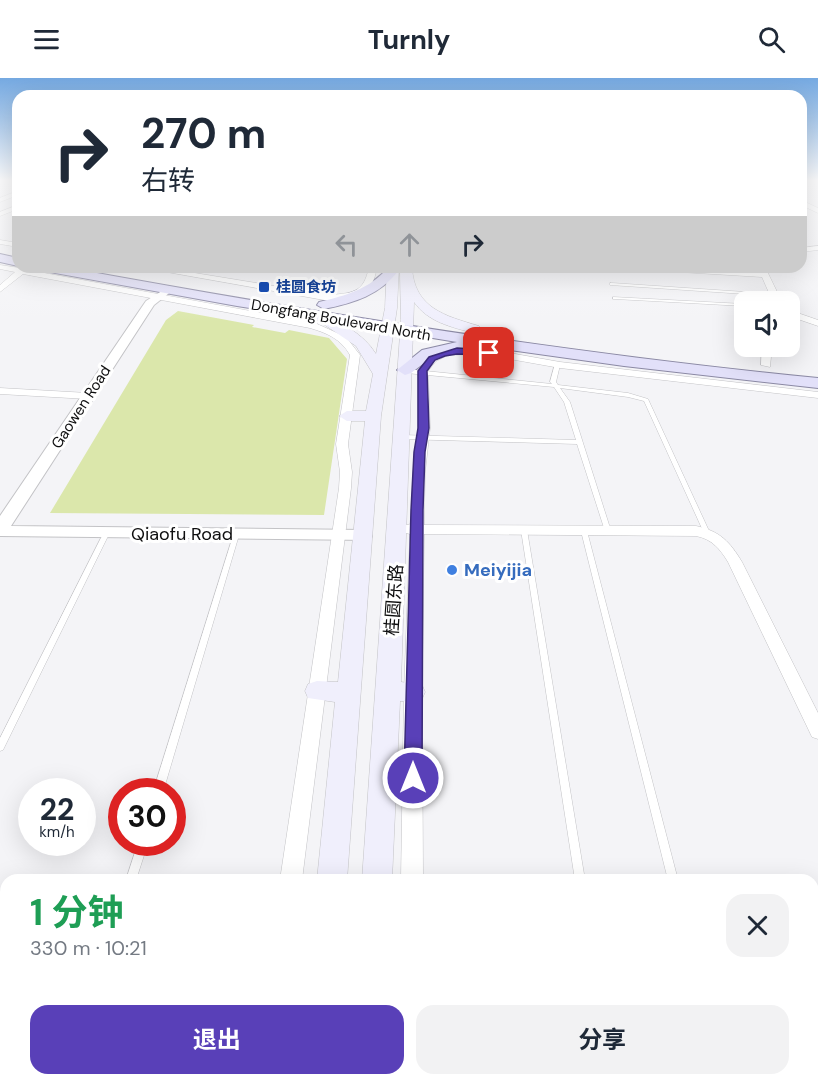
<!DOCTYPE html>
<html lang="zh">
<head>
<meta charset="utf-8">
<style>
	body { margin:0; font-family:"DM Sans","Noto Sans SC",sans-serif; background:#f2f2f3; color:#1f2937; height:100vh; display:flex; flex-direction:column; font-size:22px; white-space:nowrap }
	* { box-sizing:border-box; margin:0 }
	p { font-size:20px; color:#747a83 }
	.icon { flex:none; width:33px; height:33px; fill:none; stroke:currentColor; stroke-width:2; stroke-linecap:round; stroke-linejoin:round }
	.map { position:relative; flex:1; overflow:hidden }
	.details { position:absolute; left:0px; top:796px; width:819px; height:212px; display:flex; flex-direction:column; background:#fff; border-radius:18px 18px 0 0; box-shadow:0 6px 24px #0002 }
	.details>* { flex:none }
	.hud { position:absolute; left:12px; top:12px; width:795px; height:183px; border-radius:18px; box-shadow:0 6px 24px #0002; background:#fff; color:#1f2937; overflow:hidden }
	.tools { position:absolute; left:734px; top:213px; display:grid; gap:12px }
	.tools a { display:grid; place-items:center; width:66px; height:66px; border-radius:12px; background:#fff; box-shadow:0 6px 24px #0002; font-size:30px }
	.speed { position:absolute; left:18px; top:700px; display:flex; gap:12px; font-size:30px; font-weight:700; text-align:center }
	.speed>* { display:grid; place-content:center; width:78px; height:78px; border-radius:50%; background:#fff; box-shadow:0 6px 24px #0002; line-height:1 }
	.speed small { font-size:15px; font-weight:400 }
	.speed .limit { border:9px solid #d22; background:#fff; color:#111 }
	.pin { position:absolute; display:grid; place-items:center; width:51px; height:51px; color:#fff; margin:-26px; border-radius:12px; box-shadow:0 3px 9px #0006 }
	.me { position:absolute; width:66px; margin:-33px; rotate:0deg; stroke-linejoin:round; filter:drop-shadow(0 0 4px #0008) }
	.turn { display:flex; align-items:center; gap:21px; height:126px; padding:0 30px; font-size:27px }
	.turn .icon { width:78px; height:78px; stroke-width:2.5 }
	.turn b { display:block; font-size:42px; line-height:51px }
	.lanes { display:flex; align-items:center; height:57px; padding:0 30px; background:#0003; justify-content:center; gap:30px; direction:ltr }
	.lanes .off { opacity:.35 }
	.round { display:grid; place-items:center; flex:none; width:63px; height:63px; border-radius:18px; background:#f2f2f3 }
	.overview { display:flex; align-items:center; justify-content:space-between; height:102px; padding:0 30px }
	h1 { font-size:36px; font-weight:700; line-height:45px; color:#1e9e55 }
	.primary-button { display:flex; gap:12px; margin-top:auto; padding:12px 30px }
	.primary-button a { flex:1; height:69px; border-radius:18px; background:#5940b8; color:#fff; font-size:24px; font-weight:700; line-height:69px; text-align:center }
	.primary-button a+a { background:#f2f2f3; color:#1f2937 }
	header { display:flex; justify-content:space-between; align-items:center; height:78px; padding:0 30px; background:#fff; font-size:27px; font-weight:700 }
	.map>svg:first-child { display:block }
	.green { fill:#dbe7ab }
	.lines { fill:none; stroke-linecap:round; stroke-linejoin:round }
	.service-casing { stroke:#c3c3c6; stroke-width:1 }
	.minor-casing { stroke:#c3c3c6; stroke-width:1 }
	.tertiary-casing { stroke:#c3c3c6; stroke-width:2 }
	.secondary-casing { stroke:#c3c3c6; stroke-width:1 }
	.primary-casing { stroke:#8b89a4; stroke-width:2 }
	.service { fill:#fff; fill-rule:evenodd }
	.minor { fill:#fff; fill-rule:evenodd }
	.tertiary { fill:#fff; fill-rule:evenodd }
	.secondary { fill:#f0effc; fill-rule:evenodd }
	.primary { fill:#e2e0f9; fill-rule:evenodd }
	.route { fill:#5940b8; stroke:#3a2a78; stroke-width:1.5 }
	.transit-dot { fill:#1a4fb4; stroke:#fff; stroke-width:2 }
	.shop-dot { fill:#3f7fe0; stroke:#fff; stroke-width:2 }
	.labels { text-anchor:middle; stroke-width:6; stroke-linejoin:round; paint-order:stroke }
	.far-transit-label { font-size:15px; font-weight:bold; fill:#164399; stroke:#fff; text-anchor:start }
	.far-street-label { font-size:15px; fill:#0e0e0f; stroke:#fff }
	.street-label { font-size:18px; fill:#0e0e0f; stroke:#fff }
	.shop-label { font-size:18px; font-weight:bold; fill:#366cbe; stroke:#fff; text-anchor:start }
</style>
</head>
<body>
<header><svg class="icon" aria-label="menu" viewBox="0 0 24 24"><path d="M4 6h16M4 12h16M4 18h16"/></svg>Turnly<svg class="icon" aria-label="search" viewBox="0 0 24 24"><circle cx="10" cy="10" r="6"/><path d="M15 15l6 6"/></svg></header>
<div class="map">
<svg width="818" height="1007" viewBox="0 0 818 1007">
	<rect width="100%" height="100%" fill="#f4f4f7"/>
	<path class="green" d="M178,233l76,14 -2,2 33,6 4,-3 40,8 18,21 -23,156 -274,-2 116,-193z"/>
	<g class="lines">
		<g class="service-casing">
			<path id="service" d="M612,205l163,11 2,1 -2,1 -165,-11v-2z
				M613,219l131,7v2l-129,-7h-2z
				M555,286l5,1 -4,17 2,3 70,8 20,6 62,134 -1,2h-2l-3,-2 -60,-132 -16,-4 -68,-9 10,14 41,129 -3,2 -3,-2 -28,-87 -176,-5 -3,-2 3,-2 175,5 -12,-38 -10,-15 -148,-14 -3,-2 3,-2 146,15 -2,-2z
				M522,450h4l1,2 58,350h-10l-54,-350z
				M582,451h2l3,2 91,349h-10l-87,-349z
				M104,454h2l3,2 -106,216 -3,1v-13z
				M234,455h4l1,2 -76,257h-10z
				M138,765h10l-12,37h-10z
				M445,1002h12v5h-12z
				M606,1002h12v5h-12z
				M746,1002h12l1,5h-12z"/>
		</g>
		<g class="minor-casing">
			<path id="minor" d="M18,113v4l-18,7v-4z
				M801,122l17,8v5l-17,-8z
				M18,127v4l-18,7v-4z
				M0,162l18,3v4l-18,-3z
				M818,168v4l-17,2v-4z
				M0,187l20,3 8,-1v3l287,53 31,14 14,18 -12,89 4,28 -1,16 -49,392h-22l59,-392 1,-16 -4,-28 14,-89c-9,-16 -23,-22 -40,-27l-287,-54 -23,18v-7l15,-13 -15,-3z
				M139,189h19l172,28c24,-2 34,-3 39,-28h8c-5,30 -20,31 -47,34z
				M626,189l133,5 -2,-5h8l17,35h-9l-11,-25 -132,-8z
				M789,232l29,10v6l-29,-10z
				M762,268h10l-2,21 -9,-2z
				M456,270h26l78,14 258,30v6l-258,-30 -78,-14 -34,1 -12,6 -8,10 2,57 -5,44 -1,53 272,1c24,5 34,16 46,36l76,151v26l-6,-2 -84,-175c-8,-13 -16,-23 -32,-26l-272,-2 -2,158 1,188h-22l3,-188 6,-158 -8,-2 -2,-3 2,-3 9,-2 2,-52 5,-44v-57l15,-17z
				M0,310l88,5 5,3 -5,3 -88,-5z
				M250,1002h26v5h-26z
				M397,1002h26v5h-26z"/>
		</g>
		<g class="tertiary-casing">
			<path id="tertiary" d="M168,209l5,3 -19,15 -143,221 353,4 6,2 2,4 -2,4 -370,-4v-20l146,-215z
				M0,847h6v28h-6z
				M813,853h5v28h-5z"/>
		</g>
		<g class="secondary-casing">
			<path id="secondary" d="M387,189h12l-2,41 -16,108 -34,464h-30l18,-178 -27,-4 -3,-7 3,-7 9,-3 21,1 27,-261h-18l-8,-5 8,-5h19l7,-37 -17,-28 -46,-31 6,-4 5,1c21,12 42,21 55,42l9,-46z
				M400,189h12c2,41 33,49 67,59l2,3 -7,4c-23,-6 -46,-11 -60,-31l-13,380 21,3 3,7 -3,7 -9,3 -13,-1 -8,179h-30l39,-560z
				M296,1002h36v5h-36z
				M349,1002h36v5h-36z"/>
		</g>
		<g class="primary-casing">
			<path id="primary" d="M0,176l18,4v8l-18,-4z
				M38,189h26c250,46 501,86 754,111v10l-194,-22 -156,-22 -1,5 -35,8 -21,16 -6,2 -8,-5 25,-20 35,-8 -220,-36 -193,-35z
				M389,189h7l3,3c-19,25 -45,33 -75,39l-7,-4 2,-3c28,-7 49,-12 70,-35z"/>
		</g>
		<use href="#service" class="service"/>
		<use href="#minor" class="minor"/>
		<use href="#tertiary" class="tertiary"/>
		<use href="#secondary" class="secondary"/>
		<use href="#primary" class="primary"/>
	</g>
	<linearGradient id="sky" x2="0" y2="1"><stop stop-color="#75a9e1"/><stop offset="0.42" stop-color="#fafafb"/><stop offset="1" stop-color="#fafafb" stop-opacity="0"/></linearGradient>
	<rect width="818" height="244" fill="url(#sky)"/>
	<path class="route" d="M457,270l32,2 4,3 -4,2 -32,-1 -12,2 -10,4 -8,11 2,57 -4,24 -2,58 -1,268 -3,6 -6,2 -6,-2 -3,-6 7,-268 3,-58 4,-24v-57l11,-14z"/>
	<rect class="transit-dot" x="258" y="203" width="12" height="12" rx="3"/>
	<circle class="shop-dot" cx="452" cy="492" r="6"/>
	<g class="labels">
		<g class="far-transit-label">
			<text x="276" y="214">桂圆食坊</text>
		</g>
		<g class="far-street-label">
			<text transform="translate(341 242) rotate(10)" y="5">Dongfang Boulevard North</text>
			<text transform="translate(81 329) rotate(-57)" y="5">Gaowen Road</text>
		</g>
		<g class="street-label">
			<text x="182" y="462">Qiaofu Road</text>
			<text transform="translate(394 522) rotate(-86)" y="6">桂圆东路</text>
		</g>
		<g class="shop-label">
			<text x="464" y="498">Meiyijia</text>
		</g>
	</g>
</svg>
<div class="tools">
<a><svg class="icon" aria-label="sound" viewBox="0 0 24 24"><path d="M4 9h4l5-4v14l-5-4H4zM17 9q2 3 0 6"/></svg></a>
</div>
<div class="speed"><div>22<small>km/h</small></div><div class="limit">30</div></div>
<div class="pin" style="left:489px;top:275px;background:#d93025"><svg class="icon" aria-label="arrive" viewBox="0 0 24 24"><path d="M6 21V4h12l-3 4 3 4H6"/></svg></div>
<svg class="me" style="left:413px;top:700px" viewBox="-20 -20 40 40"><circle r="17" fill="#5940b8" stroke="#fff" stroke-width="3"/><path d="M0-11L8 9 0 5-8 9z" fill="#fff"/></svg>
<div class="hud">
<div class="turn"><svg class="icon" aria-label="right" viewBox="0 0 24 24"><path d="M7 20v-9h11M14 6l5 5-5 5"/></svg><div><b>270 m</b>右转</div></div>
<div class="lanes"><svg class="icon off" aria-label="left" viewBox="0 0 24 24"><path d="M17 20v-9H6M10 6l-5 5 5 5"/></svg><svg class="icon off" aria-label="ahead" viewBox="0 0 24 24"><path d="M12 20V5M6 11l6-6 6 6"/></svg><svg class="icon" aria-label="right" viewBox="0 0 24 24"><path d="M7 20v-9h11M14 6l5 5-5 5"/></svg></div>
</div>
<section class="details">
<div class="overview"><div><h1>1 分钟</h1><p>330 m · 10:21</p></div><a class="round"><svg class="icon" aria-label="close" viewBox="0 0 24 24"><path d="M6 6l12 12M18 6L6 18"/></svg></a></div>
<div class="primary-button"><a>退出</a><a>分享</a></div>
</section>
</div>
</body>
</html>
